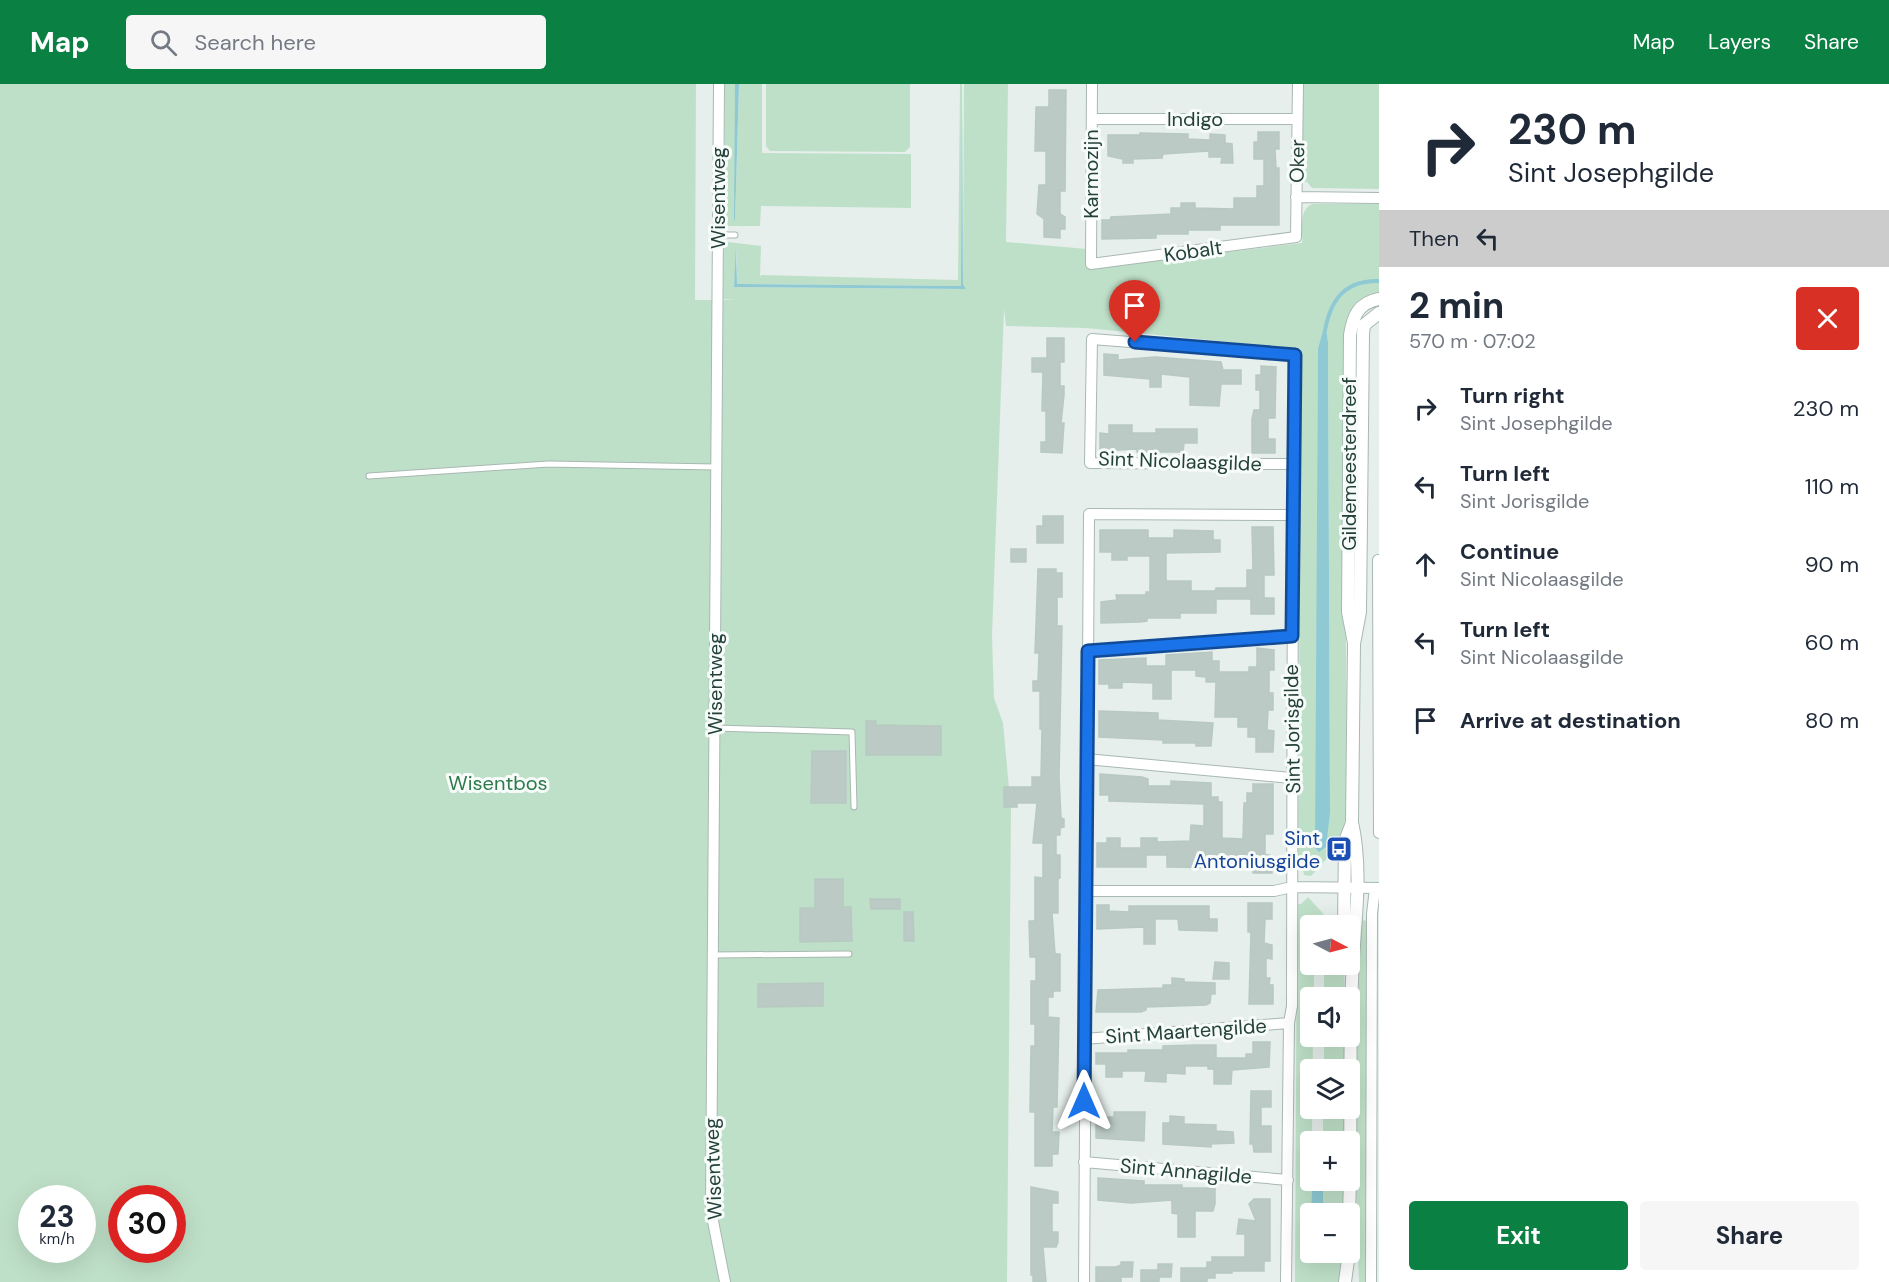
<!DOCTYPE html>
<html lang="en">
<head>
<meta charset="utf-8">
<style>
	body { margin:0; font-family:"DM Sans",sans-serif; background:#f6f6f7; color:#1f2937; height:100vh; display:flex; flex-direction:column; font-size:22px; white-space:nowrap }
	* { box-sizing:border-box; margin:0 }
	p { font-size:20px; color:#747a83 }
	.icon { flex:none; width:33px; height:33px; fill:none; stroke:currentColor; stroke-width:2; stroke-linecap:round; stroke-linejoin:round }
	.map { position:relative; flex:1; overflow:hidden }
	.side { display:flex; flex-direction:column; background:#fff; width:510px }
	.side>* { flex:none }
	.hud { background:#fff; color:#1f2937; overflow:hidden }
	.needle { width:39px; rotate:96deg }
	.buttons { position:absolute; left:1300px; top:831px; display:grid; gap:12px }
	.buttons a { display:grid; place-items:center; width:60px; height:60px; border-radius:6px; background:#fff; box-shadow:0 6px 24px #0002; font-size:30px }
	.speed { position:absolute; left:18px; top:1101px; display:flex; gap:12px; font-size:30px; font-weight:700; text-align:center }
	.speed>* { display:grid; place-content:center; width:78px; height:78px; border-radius:50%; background:#fff; box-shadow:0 6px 24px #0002; line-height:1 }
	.speed small { font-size:15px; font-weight:400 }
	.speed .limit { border:9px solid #d22; background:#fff; color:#111 }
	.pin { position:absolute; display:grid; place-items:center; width:51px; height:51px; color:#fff; margin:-62px -26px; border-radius:50% 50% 50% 0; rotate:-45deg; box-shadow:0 0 6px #0007 }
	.pin .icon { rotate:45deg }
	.me { position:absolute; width:66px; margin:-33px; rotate:0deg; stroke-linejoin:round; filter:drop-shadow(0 0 4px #0008) }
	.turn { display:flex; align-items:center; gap:21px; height:126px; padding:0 30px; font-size:27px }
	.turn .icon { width:78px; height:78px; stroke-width:2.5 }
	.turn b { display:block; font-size:42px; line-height:51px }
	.then { display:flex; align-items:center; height:57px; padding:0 30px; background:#0003; gap:12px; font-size:22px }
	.round { display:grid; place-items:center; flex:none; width:63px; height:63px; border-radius:6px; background:#f6f6f7 }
	.headline { display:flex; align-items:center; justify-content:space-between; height:102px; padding:0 30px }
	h1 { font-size:36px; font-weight:700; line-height:45px }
	.cta { display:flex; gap:12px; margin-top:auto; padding:12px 30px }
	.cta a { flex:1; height:69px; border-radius:6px; background:#0b8043; color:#fff; font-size:24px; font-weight:700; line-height:69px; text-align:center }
	.cta a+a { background:#f6f6f7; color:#1f2937 }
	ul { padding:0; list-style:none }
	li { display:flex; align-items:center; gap:18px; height:78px; padding:0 30px }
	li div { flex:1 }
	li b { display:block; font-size:22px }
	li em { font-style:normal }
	header { display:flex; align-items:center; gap:36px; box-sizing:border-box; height:84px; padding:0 30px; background:#0b8043; color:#fff }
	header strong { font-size:28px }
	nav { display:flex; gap:33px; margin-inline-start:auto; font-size:21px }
	.search { width:420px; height:54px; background:#f6f6f7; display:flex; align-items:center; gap:15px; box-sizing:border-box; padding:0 21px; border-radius:6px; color:#747a83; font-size:22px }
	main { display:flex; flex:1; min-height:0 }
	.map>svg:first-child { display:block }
	.green { fill:#bfe0c8; fill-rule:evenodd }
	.water { fill:#8ec9d4 }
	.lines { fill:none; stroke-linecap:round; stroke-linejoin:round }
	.stream { stroke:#8ec9d4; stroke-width:4 }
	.building { fill:#bbcac4; stroke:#b8c9c2; stroke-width:1.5 }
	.service-casing { stroke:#a8b8b2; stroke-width:7 }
	.minor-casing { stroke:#a8b8b2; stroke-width:12 }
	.tertiary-casing { stroke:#a8b8b2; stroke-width:14 }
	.service { stroke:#fff; stroke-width:5 }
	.minor { stroke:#fff; stroke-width:10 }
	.tertiary { stroke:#fff; stroke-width:12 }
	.route-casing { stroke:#114b97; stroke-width:15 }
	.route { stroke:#1a73e8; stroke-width:10 }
	.labels { text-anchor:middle; stroke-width:6; stroke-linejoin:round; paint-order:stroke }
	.street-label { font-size:20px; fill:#24423a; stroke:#f7fbf9 }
	.park-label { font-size:20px; fill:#2d7a4b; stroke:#f7fbf9 }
	.transit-label { font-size:20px; fill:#164399; stroke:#f7fbf9; text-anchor:end }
</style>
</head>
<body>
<header>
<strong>Map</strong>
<div class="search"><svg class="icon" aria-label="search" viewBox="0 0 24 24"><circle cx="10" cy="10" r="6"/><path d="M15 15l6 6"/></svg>Search here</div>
<nav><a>Map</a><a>Layers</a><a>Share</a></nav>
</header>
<main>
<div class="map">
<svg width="1379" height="1198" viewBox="0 0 1379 1198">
	<rect width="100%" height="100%" fill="#e6efeb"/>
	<path class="green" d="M0,0h696l-1,216h39l-11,-1 1,-56 4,-1 33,4 -1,31 1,-2 197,5 2,-196h2l-1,202 -224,-2v-36l-3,39 232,2 -3,-5 1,-200h44l-2,158 81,7v20l215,-26c1,-14 -4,-32 10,-39h67v88c-25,4 -33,20 -35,44l3,471 -7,46 -11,3 -18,20 -7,-1 -2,-13 -4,-1 3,-512 -215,-21 -80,-2 -2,-17 -12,326 2,63 9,25 8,87 -4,472h-1007zM1322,250h5l1,8 2,471 -10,37h-4l2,-502zM32,1114h50v52h-50zM122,1114h50v52h-50z
		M725,0h10v137l4,-137h23v69l149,1v54l-150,-2 -1,20h-36z
		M766,0h144v63l-5,5 -135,-1 -4,-5z
		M1303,0h76v105l-67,-1 -5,-6h-4z
		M1308,813l20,22 10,2 1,4 -28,1v38l3,1v32l-3,1v38l2,1 -2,197 -3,25 1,2h14v-8h19l-3,29h-44l2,-378h4z
		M1362,836l5,1 -1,361h-7c-5,-120 -4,-242 3,-362z
		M1324,881h20l1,32h-21z
		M1324,953h21v32l-21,1z
		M1323,1025h22l-1,32 -21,1z
		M1323,1097h21v32l-21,1z"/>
	<path class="water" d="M735,0h4l-4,137 -1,-2z
		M962,0l1,200 3,5 -232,-2 2,-40 1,37 224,2z
		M1322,250h5l1,8 2,471 -4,34 -7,5 -4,-4 3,-500z
		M1312,1097h11v32h-12z"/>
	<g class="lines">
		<path class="stream" d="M1324,252c5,-33 18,-56 55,-55"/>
	</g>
	<path class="building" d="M1049,6h17l-1,101h-5v23l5,3v12h-5v9l-16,-1v-18l-7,-5 2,-29h7v-34h-11l1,-44h13z
		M1258,48h21v17h-4l1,19h3v57h-59v5h-32v4h-32v4l-54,1v-19h8l1,-3 60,-3v-6h10v-5h14v5l39,1v-11h23v-12h7v-27h-10v-17h4z
		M1140,49l48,1v5l22,1v-6l15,1v8l7,1 1,19h-12l1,-6h-13v-6l-46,3 -1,4 -29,1v4h-10v-4l-15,-3v-21h32z
		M1047,254h17v24h-4v24h4v9l-3,28h3l-2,30 -21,-1v-10h5v-31h-4l1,-39h-11v-14h15z
		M1104,270l14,1v5l37,-3 66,5 2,8h18v14h-20l-2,22 -29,-1v-28l-29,-3v13h-11v-8l-46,-4z
		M1261,282l15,1 -1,51h-7v21h7v14h-23v-34l2,-9h6v-20h-4v-15h5z
		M1109,341h23v8h24v-4h41v14h-13l-1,9h-46v-3l-37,2v-18l9,1z
		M1043,432h20v27h-26v-17h6z
		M1252,443h21l1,48h-10v23h10v16h-23v-15h-35v14h-36v5h-33v3l-7,1 -39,1v-21l16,-2 -1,-5h30v-3h4v-36h-23v4h-15v-8h-12v-22h48v8h26v-8l39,1v9h7v12l-54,1v28h25v10h24l1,-3h31v-18h6z
		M1011,465h15v13h-15z
		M1038,485h18v4h6v24h-5v29h5l-3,151 2,41 3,1v8l-4,1v7h-4v20h4v23h-2v35h-6l3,41h5v37h-7v6h-5v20l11,1 -2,89h-4l-1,25h7l-1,22h-6v12h-17v-54h-5l1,-66h4v-22h-4v-43h5v-24h-6l-1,-36h6v-44l8,1v-35h-10l4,-40h-20v4h-13v-20h28v-10h9l1,-48h-2v-38h-7v-10h5l1,-28h-4z
		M1257,564l17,2v20h-5v23h4v17h-5l-1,20 7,1 -1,21h-17v-15h-8v-10h-10v-10h-23l1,-35h-10v-5l-10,-1v-6h-25v29h-18v-16l-31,-1v6h-13v-4h-10v-24l47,-2v8h20v-11l46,-3v9h7v11h30v-5h8z
		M1099,627l59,2v7l55,3 -2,23h-15v-3h-33v-3l-64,-3z
		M866,637h10v4l65,1v29h-75z
		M812,667h34v52h-35z
		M1100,690l42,3 6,2v7h23v-5l40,2v14h7v5h4v36l21,1 1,-36h3v-10h6v-9h20v50h-8v21h5l2,18h-19v-17l-21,-1 -1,13 -64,-1v-12h-21v12h-49v-24h10v-5h13v10h21v-10h16v4l33,-1 1,-16 13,1v-22l-95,-3v-6h-9z
		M815,795h28v28h8l1,34 -52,1v-34h15z
		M870,815h30v10h-29z
		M1248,819h24v16h-7l-1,24 8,2v14l-6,-1v20h4l-1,7h4v19h-24l2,-72h-3z
		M1097,821h12v6l20,1v-6h80v13h8v12l-38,-1 -1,-11h-23v25h-11v-17l-47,2z
		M904,828h9l1,29h-10z
		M1215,878l14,1v16h-16z
		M1172,894l12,1v3l31,1v11h-4l-1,9 -4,2 -60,2v3l-5,2h-45l2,-22 65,-2v-3h9z
		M823,899v23l-65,1v-23z
		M1253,958h17l-1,25 -37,3 -1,14h-17v-15h-6v-3h-23v8l-19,-1v9l-21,-1 1,-10h-24v6h-16v-13h-10v-11h32v-3h35v-4l32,-1h21v13h30v-4h7z
		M1251,1007h20v16h-10v19h10v26h-17l-1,-8h-3z
		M1114,1028h31l-1,29 -48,-3v-21h18z
		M1170,1032l14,1v7l32,1v6l17,1 1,11 -23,1v3l-48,-3v-21h7z
		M1098,1094l46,3v4h38v3h33v16l-2,7h-18v26h-17v-23l-6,-1v-13l-41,3 -33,-3z
		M1031,1103l27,5v11h-6v29h6v10l-2,5h-13l3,35h-13v-7h-2z
		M1254,1115h16v62h-6v10h-32v2h-17v5h-8v4h-26v-14h26v-6h5v-5h33v-23h-8l2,-15 17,2 -7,-17z
		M1121,1178h12l-1,15h-11v5h-25v-15h20l5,-2z
		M1158,1180h14l-1,13h-12v5h-18v-12h17z"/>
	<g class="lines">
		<g class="service-casing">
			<path id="service" d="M718,151h17
				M369,392l179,-12 168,3
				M715,644l137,4 2,75
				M712,871l137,-1"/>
		</g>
		<g class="minor-casing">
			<path id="minor" d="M719,0l-8,1127 14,71
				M1092,0l-1,180 205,-27 2,-153
				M1092,35h205
				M1296,113l83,1
				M1092,255l203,16 -2,109 -203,-1z
				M1378,476l1,273
				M1088,567l203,-15
				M1086,675l205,19
				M1087,807h187l18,-4 87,1
				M1084,955l205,-16
				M1084,1078l204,18
				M1084,1198l5,-768 203,1
				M1286,1198l3,-259 3,-17 1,-542
				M1371,1198l1,-368 3,-26"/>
		</g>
		<g class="tertiary-casing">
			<path id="tertiary" d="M1354,559l-6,-31 2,-277c3,-19 8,-32 29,-36
				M1344,842l1,-85 7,-18
				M1350,1087c1,-70 -1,-142 3,-212 3,-46 9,-91 -1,-137l2,-178 6,-32 3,-278 1,-9 15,-12
				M1349,1130l1,-34
				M1345,1198l4,-30"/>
		</g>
		<use href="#service" class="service"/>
		<use href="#minor" class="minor"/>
		<use href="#tertiary" class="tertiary"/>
	</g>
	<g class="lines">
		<g class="route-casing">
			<path id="route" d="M1084,1017l4,-450 204,-15 3,-281 -160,-13"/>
		</g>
		<use href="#route" class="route"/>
	</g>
	<defs>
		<g id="bus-square" transform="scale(1.35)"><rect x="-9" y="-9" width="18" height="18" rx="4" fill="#1a4fb4" stroke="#f7fbf9"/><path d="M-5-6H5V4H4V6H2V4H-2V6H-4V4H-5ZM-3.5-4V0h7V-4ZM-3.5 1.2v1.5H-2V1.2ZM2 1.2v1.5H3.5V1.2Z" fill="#fff"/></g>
	</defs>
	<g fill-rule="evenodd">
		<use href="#bus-square" x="1339" y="765"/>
	</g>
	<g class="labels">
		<g class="street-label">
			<text x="1195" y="42">Indigo</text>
			<text transform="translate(1297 77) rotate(-89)" y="7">Oker</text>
			<text transform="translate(1091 90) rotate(-90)" y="7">Karmozijn</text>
			<text transform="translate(718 114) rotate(-90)" y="7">Wisentweg</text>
			<text transform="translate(1193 167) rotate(-8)" y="7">Kobalt</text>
			<text transform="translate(1180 377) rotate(2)" y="7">Sint Nicolaasgilde</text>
			<text transform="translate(1349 380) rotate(-90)" y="7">Gildemeesterdreef</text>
			<text transform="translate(715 600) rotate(-90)" y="7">Wisentweg</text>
			<text transform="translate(1292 645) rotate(-91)" y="7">Sint Jorisgilde</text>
			<text transform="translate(1186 947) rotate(-4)" y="7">Sint Maartengilde</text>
			<text transform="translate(713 1085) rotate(-92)" y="7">Wisentweg</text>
			<text transform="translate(1186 1087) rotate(5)" y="7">Sint Annagilde</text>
		</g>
		<g class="park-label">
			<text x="498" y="706">Wisentbos</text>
		</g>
		<g class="transit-label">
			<text x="1320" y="761">Sint<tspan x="1320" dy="23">Antoniusgilde</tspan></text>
		</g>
	</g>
</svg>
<div class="buttons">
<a><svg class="needle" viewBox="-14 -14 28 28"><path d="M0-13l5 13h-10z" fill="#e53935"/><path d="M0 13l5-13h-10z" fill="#747a83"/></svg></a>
<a><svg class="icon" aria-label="sound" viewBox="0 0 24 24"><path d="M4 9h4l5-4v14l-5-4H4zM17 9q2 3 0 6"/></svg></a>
<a><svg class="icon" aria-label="layers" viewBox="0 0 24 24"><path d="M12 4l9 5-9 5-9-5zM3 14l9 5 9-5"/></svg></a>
<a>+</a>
<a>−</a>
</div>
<div class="speed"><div>23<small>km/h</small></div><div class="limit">30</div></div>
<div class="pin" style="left:1135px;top:258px;background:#d93025"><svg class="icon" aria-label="arrive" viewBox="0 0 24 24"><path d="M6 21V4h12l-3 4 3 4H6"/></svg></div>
<svg class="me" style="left:1084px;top:1017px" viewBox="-20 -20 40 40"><path d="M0-17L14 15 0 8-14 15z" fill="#1a73e8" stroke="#fff" stroke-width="4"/></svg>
</div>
<section class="side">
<div class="hud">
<div class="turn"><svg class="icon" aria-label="right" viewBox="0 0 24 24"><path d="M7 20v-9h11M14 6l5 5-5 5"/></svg><div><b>230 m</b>Sint Josephgilde</div></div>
<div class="then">Then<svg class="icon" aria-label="left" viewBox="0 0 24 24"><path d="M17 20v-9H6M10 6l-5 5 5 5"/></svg></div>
</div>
<div class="headline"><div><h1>2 min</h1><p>570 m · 07:02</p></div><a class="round" style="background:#d93025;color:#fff"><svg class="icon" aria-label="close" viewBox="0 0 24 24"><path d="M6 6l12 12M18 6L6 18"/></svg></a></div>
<ul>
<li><svg class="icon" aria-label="right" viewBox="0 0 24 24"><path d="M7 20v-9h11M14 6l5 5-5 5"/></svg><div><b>Turn right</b><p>Sint Josephgilde</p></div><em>230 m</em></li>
<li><svg class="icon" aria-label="left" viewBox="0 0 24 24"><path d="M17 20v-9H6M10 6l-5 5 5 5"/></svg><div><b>Turn left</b><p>Sint Jorisgilde</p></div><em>110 m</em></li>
<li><svg class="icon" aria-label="ahead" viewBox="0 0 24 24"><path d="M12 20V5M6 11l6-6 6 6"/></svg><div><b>Continue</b><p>Sint Nicolaasgilde</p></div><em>90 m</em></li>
<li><svg class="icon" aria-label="left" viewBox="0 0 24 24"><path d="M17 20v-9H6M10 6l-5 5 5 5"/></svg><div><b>Turn left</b><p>Sint Nicolaasgilde</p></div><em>60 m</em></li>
<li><svg class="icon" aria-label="arrive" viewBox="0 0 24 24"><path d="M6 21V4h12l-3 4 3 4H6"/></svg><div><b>Arrive at destination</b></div><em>80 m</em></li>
</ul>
<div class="cta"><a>Exit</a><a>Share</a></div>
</section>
</main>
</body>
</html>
